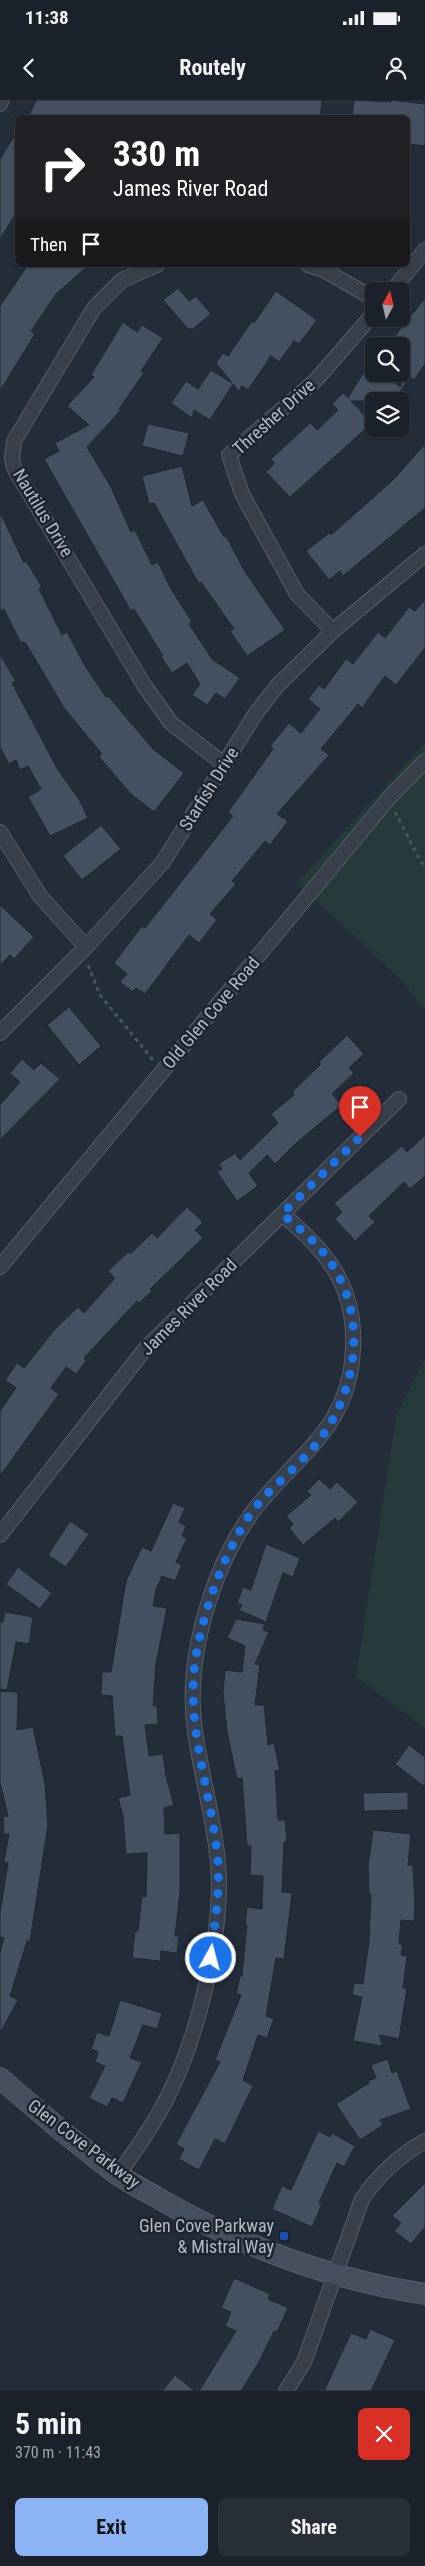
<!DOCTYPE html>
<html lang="en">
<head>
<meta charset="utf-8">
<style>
	body { margin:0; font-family:"Roboto Condensed",sans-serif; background:#282f38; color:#f1f3f6; height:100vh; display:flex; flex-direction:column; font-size:19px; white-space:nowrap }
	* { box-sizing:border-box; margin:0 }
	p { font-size:16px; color:#a0a4a9 }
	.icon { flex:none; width:28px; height:28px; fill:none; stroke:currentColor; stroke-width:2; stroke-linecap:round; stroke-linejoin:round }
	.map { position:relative; height:2291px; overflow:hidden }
	.sheet { display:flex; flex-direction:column; background:#1b222c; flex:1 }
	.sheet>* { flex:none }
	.banner { position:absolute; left:15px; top:15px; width:395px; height:152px; border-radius:8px; box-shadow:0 1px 4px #0004,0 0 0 1px #393f48; background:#202124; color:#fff; overflow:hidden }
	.needle { width:32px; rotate:8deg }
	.tools { position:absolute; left:365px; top:182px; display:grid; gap:10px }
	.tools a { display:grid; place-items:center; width:45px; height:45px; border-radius:8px; background:#1b222c; box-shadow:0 1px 4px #0004,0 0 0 1px #393f48; font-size:25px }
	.pin { position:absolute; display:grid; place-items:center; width:42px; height:42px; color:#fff; margin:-51px -21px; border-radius:50% 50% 50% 0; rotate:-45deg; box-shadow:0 0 5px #0007 }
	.pin .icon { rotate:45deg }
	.me { position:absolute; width:55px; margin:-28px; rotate:7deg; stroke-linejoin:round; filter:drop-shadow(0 0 4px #0008) }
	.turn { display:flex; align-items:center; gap:18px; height:105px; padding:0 15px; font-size:22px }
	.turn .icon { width:65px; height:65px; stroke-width:2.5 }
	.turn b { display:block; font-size:35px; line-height:42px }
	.then { display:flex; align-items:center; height:48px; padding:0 15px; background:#0003; gap:10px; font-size:19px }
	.round { display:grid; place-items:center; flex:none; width:52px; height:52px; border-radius:8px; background:#282f38 }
	.summary { display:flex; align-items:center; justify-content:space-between; height:85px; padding:0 15px }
	h1 { font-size:30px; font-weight:700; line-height:38px }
	.primary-button { display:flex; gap:10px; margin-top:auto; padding:10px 15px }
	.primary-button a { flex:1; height:58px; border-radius:8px; background:#8cb3f3; color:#111; font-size:20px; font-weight:700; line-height:58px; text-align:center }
	.primary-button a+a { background:#282f38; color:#f1f3f6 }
	.status { display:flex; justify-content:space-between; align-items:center; height:35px; padding:0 25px; background:#1b222c; direction:ltr }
	.status svg { height:14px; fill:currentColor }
	header { display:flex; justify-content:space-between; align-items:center; height:65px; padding:0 15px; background:#1b222c; font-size:22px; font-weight:700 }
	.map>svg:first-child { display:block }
	.green { fill:#263a3c }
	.building { fill:#455160; stroke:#1f2732 }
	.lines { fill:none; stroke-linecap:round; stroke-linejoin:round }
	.street-casing { stroke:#565e69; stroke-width:16 }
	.secondary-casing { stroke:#565e69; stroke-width:22 }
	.path { stroke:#44575a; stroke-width:3; stroke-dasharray:4 4; stroke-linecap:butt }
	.street { stroke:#38404c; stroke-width:14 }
	.secondary { stroke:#464f5e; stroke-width:20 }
	.route { stroke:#1a73e8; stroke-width:9; stroke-dasharray:0 16.2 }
	.transit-dot { fill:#1a4fb4; stroke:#1d2530; stroke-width:2 }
	.labels { text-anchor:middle; stroke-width:5; stroke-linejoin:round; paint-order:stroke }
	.street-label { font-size:18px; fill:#b3bbc7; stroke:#1d2530 }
	.poi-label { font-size:18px; fill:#b3bbc7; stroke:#1d2530; text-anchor:end }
</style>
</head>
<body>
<div class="status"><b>11:38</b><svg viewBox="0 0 49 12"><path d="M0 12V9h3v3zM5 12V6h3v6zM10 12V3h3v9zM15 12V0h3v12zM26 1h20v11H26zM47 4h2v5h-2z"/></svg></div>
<header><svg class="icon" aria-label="back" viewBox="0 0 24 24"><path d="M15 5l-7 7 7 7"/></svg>Routely<svg class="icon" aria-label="person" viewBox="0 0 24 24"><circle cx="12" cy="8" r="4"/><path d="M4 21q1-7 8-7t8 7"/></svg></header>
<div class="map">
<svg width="425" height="2291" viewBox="0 0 425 2291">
	<rect width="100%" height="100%" fill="#242e3b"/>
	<path class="green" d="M425,643v267l-24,-30 -104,-97z
		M425,1259v369l-69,-51 40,-260z"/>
	<path class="building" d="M36,0h286l-2,18h-292z
		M354,0l37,2v-2l34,4v42l-17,-2v-26h-56z
		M18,30v80l-18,29v-80z
		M28,165h61l-33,29 -25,37 4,3 -35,57v-85z
		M178,188l11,13 7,-5 15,18 -18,15h-5l-25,-29z
		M276,191l41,29 -18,24 -5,-3 -15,21 -8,-6 -23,34 -6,-4 -3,5 -6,-7 -23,36 -16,-10 -2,8 -21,-15 15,-22 12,8 13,-19 21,13 -16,-20 7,-10 5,3 24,-35 2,2z
		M425,198v66l-11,16 -4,-3 -16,24h-43l21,22 -82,74 -24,-25 9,-9 -4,-4 39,-36 7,7 21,-20 -6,-6 11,-11 5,5 20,-33 6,4v5h7l20,13v-41h-14z
		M123,222l14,10 5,-7 21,13 -22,33 3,2 -25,36 2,1 -34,37 24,40 20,45 4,-2 17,35 6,-3 13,27 21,33 -3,2 23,35 28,19 -15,21 -9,-6 -9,12 -15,-10 8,-11 -13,-21 -15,10 -11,-16 2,-1 -29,-47 -3,2 -87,-152 15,-8 -4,-8 34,-18 -22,-19 27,-29 -3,-2z
		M148,324l41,9 -6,23 -41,-10z
		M425,344v64l-82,68 -3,-5 -11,9 -23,-29 23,-18 2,2 62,-55z
		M182,366l10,40 11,-6 21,37 2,-1 18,34 41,60 -38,26 -17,-25 4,-2 -33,-47 -2,2 -45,-81 -5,1 -7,-28z
		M0,412l24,51 2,-2 16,26 -3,2 23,46 5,-3 18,34 21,31 2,-1 45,53 31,24 -30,39 -23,-18 -32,-37 3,-3 -38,-46 -39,-66 -4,1 -17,-34 -4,2z
		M425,500v48l-29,37 -11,-9 -23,32 -4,-4 -37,45 8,6 -52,59 11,7 -18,24 -5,-4 -33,40 4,3 -26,30 7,6 -18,23 -10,-8 -44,59 -9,-6 -3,4 -13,-10 7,-8 -13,-11 28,-37 3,2 88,-112 -5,-4 45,-63 -3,-3 19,-23 12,10 19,-24 -12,-10 11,-14 5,4 22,-30 7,5 25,-32 7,6 24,-31 6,4z
		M0,555l16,26 -4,2 46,87 22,31 8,17 -38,18 -22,-39 13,-8 -13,-23 -8,4 -4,-10 -7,4 -9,-17z
		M101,725l20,24 -39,31 -19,-24z
		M0,805l34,32 -20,22 -4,-4 -10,10z
		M69,907l32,39 -22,19 -32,-40z
		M347,935l17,19 -15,14 5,5 -22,21 10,11 -47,39 -20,20 -8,-9 -18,18 9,13 -21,15 -20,-29 5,-3 -3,-5 16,-11 5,7 38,-37 -7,-9 23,-19 -2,-3 29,-28 -2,-2z
		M22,959l12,11 7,-7 19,16 -60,61v-35l20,-23 -10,-9z
		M425,1035v41l-15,13 -6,-7 -35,34 6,6 -20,19 -20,-22 7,-7 -8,-9 68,-57 5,6z
		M187,1107l16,15 -8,8 8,8 -53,51 2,2 -13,12 -2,-2 -53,57 2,3 -10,13 -10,-7 -15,21 8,6 -59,82v-65l16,-23 -11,-8 12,-17 7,5 31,-39 23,-22 6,6 31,-35 -7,-7 20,-19 2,2 22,-21 5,5z
		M319,1379l11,10 7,-7 21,20 -20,20 -3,-4 -32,27 -14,-17 4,-4 -7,-8 25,-21 -4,-4z
		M173,1403l12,5 -6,14 7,4 -4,10 5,2 -11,24 6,3 -7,16 -13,-5 -6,14 -3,16 14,2 -11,56 -3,42h4l1,18 -13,1 4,31 14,-2 3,22 8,29 -10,3 1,26 15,-1v59l-5,44h4l-2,17 -16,-2 -1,10 -28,-3 3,-27h3l4,-35 4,1 1,-44 -21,1 -3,-38 -5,-18 12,-3 -8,-59h-7l-3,-40 -11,-1 1,-23h9l15,-91 16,-34 9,4z
		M70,1421l19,13 -23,33 -18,-12z
		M266,1444l34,14 -7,19 -10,-4 -17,49 -27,-12 3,-5 -5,-2 6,-16 8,3z
		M18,1467l34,26 -12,16 -34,-25z
		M5,1512l28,5 -4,27 -13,-2 -9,48 -7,-1v-67h3z
		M236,1519l29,5 -2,6 6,2 -14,32 5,1 -5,40h9l4,40 6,-2 6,27 -5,1 3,49h7l2,22h-3l-2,50 10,1 -8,66 -8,-1 -10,58 8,3 -7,19 -9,-3 -15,45 10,6 -28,58 -10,-5 -16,31 -20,-11 5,-10 -8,-5 44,-82 -5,-2 26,-65 -5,-1 4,-18h2l5,-51h-2l2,-18 15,2 1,-33 -13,-1 1,-29h-4l-5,-68 -5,1 -10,-47 -4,-39 2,-23 17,2 3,-26 -18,-8z
		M0,1591l18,1 -1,38 16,-3 12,57 3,41 -18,116h-3l-17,55 8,4 -18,33v-81l4,-14 -4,-1v-24l8,-50 -4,-1 5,-28 -5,1 -1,-18 5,-1 -8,-33z
		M409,1645l16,12v30l-30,-23z
		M408,1692v18l-44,1 -1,-18z
		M373,1730l38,4 -3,31h5l2,39 -1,17 -13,-1 -2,24 4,1 -2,10 6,1 -4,32h4l-8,51 -20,-4 4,11 -30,-5 9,-44 -10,-2 2,-12 9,1 6,-43 2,-47h-2l-1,-28z
		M120,1900l42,13 -5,16 -14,-4 -13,33 12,4 -19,41 -11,-5 -5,9 -18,-9 16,-32 -10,-4 3,-10 -7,-3 6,-17 12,4z
		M388,1959l4,14 5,-2 14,38 -31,11 3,5 -23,15 -24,-36 33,-21 -1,-2 8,-3 -5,-13z
		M318,2031l12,6 2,-4 23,13 -11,21 -7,-4 -18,40 3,1 -10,23 -40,-18 10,-23 9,4z
		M425,2083v44l-14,17 -17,-13 7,-8 -9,-7z
		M234,2178l36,16 -2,5 20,9 -11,24 -3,-1 -15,31 -18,29h-42l37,-60 -11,-5 6,-14 -10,-4z
		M370,2229l25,11 -24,51h-47l27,-58 15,6z
		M175,2275l20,16h-33z"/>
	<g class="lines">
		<g class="street-casing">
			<path id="street" d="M0,4l2,-4
				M157,165l-35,15 -28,28 -80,133 -2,17 2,10 130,217 27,38 54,42
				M308,165l16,5 50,29
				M392,191l33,-41
				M333,531l-36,-37 -55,-100 -13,-39 87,-75 58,-67
				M0,732l40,64 46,51
				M0,933l86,-86 77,-85 93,-149 21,-27 56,-55 92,-77
				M0,1167l389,-469 36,-37
				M0,1435l145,-186 254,-250
				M118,2075c18,-26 37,-52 51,-81 30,-61 55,-164 49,-232 -4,-44 -17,-87 -23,-131 -6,-39 0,-83 11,-120 11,-39 31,-83 58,-113 44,-51 86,-76 89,-150 3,-62 -26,-97 -71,-134
				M286,2291l18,-29 58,-163c17,-25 37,-43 63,-58"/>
		</g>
		<g class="secondary-casing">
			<path id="secondary" d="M0,1978c38,33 76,66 117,96 14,10 31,18 46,27 81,46 170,79 262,93"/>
		</g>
		<path class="path" d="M395,712l26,50 4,4
			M88,865l12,30 53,65"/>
		<use href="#street" class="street"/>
		<use href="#secondary" class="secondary"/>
	</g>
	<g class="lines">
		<path class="route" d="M211,1858c3,-31 9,-63 7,-94 -5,-70 -34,-137 -22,-208 8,-47 25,-93 49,-134 19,-31 50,-51 72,-79 42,-53 52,-131 9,-187 -12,-16 -28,-29 -44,-42l78,-77"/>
	</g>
	<rect class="transit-dot" x="279" y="2131" width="10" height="10" rx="2.5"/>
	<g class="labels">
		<g class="street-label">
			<text transform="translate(274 317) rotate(-42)" y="6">Thresher Drive</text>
			<text transform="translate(43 413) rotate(59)" y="6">Nautilus Drive</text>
			<text transform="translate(209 689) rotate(-58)" y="6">Starfish Drive</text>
			<text transform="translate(211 913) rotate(-50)" y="6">Old Glen Cove Road</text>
			<text transform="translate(189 1207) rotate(-45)" y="6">James River Road</text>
			<text transform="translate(84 2044) rotate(37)" y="6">Glen Cove Parkway</text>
		</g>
		<g class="poi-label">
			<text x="274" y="2132">Glen Cove Parkway<tspan x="274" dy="21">&amp; Mistral Way</tspan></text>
		</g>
	</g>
</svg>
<div class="tools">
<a><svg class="needle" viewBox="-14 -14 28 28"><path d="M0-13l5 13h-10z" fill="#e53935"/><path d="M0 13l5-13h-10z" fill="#a0a4a9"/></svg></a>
<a><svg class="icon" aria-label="search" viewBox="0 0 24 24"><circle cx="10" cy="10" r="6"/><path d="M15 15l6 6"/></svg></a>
<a><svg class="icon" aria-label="layers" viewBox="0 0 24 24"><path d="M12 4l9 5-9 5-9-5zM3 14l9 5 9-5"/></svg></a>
</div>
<div class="pin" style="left:360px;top:1037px;background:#d93025"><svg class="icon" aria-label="arrive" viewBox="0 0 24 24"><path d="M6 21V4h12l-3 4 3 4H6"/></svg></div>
<svg class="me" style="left:211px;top:1858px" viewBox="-20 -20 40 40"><circle r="17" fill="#1a73e8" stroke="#fff" stroke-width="3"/><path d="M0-11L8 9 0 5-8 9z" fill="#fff"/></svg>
<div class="banner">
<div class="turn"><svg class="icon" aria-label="right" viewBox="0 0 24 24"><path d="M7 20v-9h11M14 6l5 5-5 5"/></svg><div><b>330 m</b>James River Road</div></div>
<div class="then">Then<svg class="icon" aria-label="arrive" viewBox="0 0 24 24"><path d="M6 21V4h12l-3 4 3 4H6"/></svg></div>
</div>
</div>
<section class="sheet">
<div class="summary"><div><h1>5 min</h1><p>370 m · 11:43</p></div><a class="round" style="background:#d93025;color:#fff"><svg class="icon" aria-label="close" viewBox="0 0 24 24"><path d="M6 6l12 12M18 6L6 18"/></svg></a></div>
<div class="primary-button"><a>Exit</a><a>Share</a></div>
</section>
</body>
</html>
